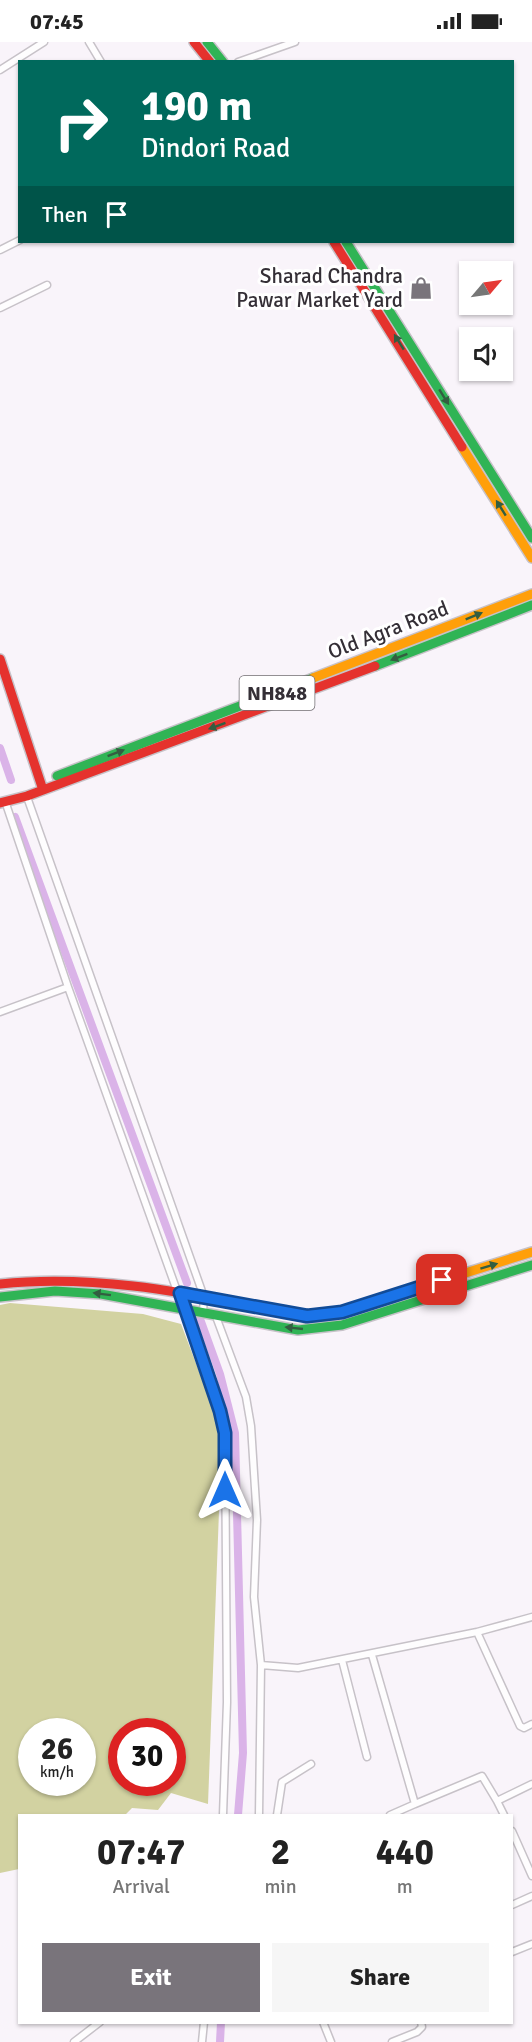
<!DOCTYPE html>
<html lang="en">
<head>
<meta charset="utf-8">
<style>
	body { margin:0; font-family:Signika,sans-serif; background:#f6f6f6; color:#222; height:100vh; display:flex; flex-direction:column; font-size:22px; white-space:nowrap }
	* { box-sizing:border-box; margin:0 }
	p { font-size:20px; color:#767676 }
	.icon { flex:none; width:33px; height:33px; fill:none; stroke:currentColor; stroke-width:2; stroke-linecap:round; stroke-linejoin:round }
	.map { position:relative; flex:1; overflow:hidden }
	.sheet { position:absolute; left:18px; top:1772px; width:495px; height:210px; display:flex; flex-direction:column; background:#fff; border-radius:0px; box-shadow:0 2px 4px #0004 }
	.sheet>* { flex:none }
	.guide { position:absolute; left:18px; top:18px; width:496px; height:183px; border-radius:0px; box-shadow:0 2px 4px #0004; background:#00695c; color:#fff; overflow:hidden }
	.needle { width:39px; rotate:61deg }
	.buttons { position:absolute; left:459px; top:219px; display:grid; gap:12px }
	.buttons a { display:grid; place-items:center; width:54px; height:54px; border-radius:0px; background:#fff; box-shadow:0 2px 4px #0004; font-size:30px }
	.speed { position:absolute; left:18px; top:1676px; display:flex; gap:12px; font-size:30px; font-weight:700; text-align:center }
	.speed>* { display:grid; place-content:center; width:78px; height:78px; border-radius:50%; background:#fff; box-shadow:0 2px 4px #0004; line-height:1 }
	.speed small { font-size:15px; font-weight:400 }
	.speed .limit { border:9px solid #d22; background:#fff; color:#111 }
	.pin { position:absolute; display:grid; place-items:center; width:51px; height:51px; color:#fff; margin:-26px; border-radius:12px; box-shadow:0 3px 9px #0006 }
	.me { position:absolute; width:66px; margin:-33px; rotate:0deg; stroke-linejoin:round; filter:drop-shadow(0 0 4px #0008) }
	.turn { display:flex; align-items:center; gap:21px; height:126px; padding:0 24px; font-size:27px }
	.turn .icon { width:78px; height:78px; stroke-width:2.5 }
	.turn b { display:block; font-size:42px; line-height:51px }
	.then { display:flex; align-items:center; height:57px; padding:0 24px; background:#0003; gap:12px; font-size:22px }
	.eta { display:flex; justify-content:space-evenly; align-items:center; height:102px; text-align:center }
	.eta b { font-size:36px; font-weight:700; line-height:42px }
	.cta { display:flex; gap:12px; margin-top:auto; padding:12px 24px }
	.cta a { flex:1; height:69px; border-radius:0px; background:#79747b; color:#fff; font-size:24px; font-weight:700; line-height:69px; text-align:center }
	.cta a+a { background:#f6f6f6; color:#222 }
	.status { display:flex; justify-content:space-between; align-items:center; height:42px; padding:0 30px; background:#fff; direction:ltr }
	.status svg { height:16px; fill:currentColor }
	.map>svg:first-child { display:block }
	.forest { fill:#d2d2a1; fill-rule:evenodd }
	.lines { fill:none; stroke-linecap:round; stroke-linejoin:round }
	.canal { stroke:#dab3e8; stroke-width:8 }
	.street-casing { stroke:#c7c2c8; stroke-width:9 }
	.fast-casing { stroke:#c7c2c8; stroke-width:12 }
	.slow-casing { stroke:#c7c2c8; stroke-width:12 }
	.jam-casing { stroke:#c7c2c8; stroke-width:12 }
	.street { stroke:#fefdfe; stroke-width:6 }
	.fast { stroke:#30b455; stroke-width:9 }
	.slow { stroke:#ff9f0a; stroke-width:9 }
	.jam { stroke:#e5322d; stroke-width:9 }
	.oneway { fill:#335e41 }
	.route-casing { stroke:#114b97; stroke-width:15 }
	.route { stroke:#1a73e8; stroke-width:10 }
	.labels { text-anchor:middle; stroke-width:6; stroke-linejoin:round; paint-order:stroke }
	.shield { fill:#fff; stroke:#716d72; stroke-width:1.5 }
	.shield-label { font-size:20px; font-weight:bold; fill:#342f36 }
	.poi-label { font-size:21px; fill:#342f36; stroke:#fff; text-anchor:end }
	.street-label { font-size:21px; fill:#342f36; stroke:#fff }
</style>
</head>
<body>
<div class="status"><b>07:45</b><svg viewBox="0 0 49 12"><path d="M0 12V9h3v3zM5 12V6h3v6zM10 12V3h3v9zM15 12V0h3v12zM26 1h20v11H26zM47 4h2v5h-2z"/></svg></div>
<div class="map">
<svg width="532" height="2000" viewBox="0 0 532 2000">
	<rect width="100%" height="100%" fill="#f9f4fa"/>
	<path class="forest" d="M10,1261l133,11 38,10 35,92 5,42 -13,346 -37,-11 -13,17 -26,-2 -7,7h-105l-1,54 -19,4v-568zM32,1689h50v51h-50zM122,1689h50v51h-50z"/>
	<g class="lines">
		<path class="canal" d="M0,706l11,32
			M15,775l172,466
			M199,1274l21,58 15,59 8,320 -5,62
			M220,2000l1,-20"/>
		<g class="street-casing">
			<path id="street" d="M89,0l12,20
				M238,20l57,-20
				M0,28l44,-28
				M0,208l20,-10
				M0,266l47,-23
				M27,755l177,500 -1,15
				M5,759l63,186 152,424 5,22 2,269 -4,113
				M0,970l68,-25
				M215,1272l31,83 5,29 6,94 -3,77 7,68 37,3 179,-36 55,-15
				M477,1590l43,94 4,2 8,-4
				M372,1613l43,149 -25,11
				M342,1618l25,97
				M415,1762l67,-28 15,25
				M259,1773l2,-150
				M277,1773l5,-33 29,-18
				M504,1773l-7,-14 35,-17
				M512,1789l20,45
				M512,1863l20,-9
				M512,1910l20,-8
				M323,1980l8,20
				M74,2000l26,-20
				M202,2000l2,-20
				M392,2000l25,-10 5,-5 -1,-5"/>
		</g>
		<g class="fast-casing">
			<path id="fast" d="M207,0l16,20
				M346,200l186,296
				M375,624l157,-61
				M57,734l256,-98
				M0,1255l55,-6 46,3 197,36 44,-5 190,-60"/>
		</g>
		<g class="slow-casing">
			<path id="slow" d="M462,405l70,111
				M313,636l219,-84
				M328,1272l14,-2 190,-60"/>
		</g>
		<g class="jam-casing">
			<path id="jam" d="M194,0l16,20
				M334,200l128,205
				M0,617l43,131
				M0,761l27,-7 348,-130
				M0,1242c105,-11 204,13 307,32l21,-2"/>
		</g>
		<use href="#street" class="street"/>
		<use href="#fast" class="fast"/>
		<use href="#slow" class="slow"/>
		<use href="#jam" class="jam"/>
	</g>
	<defs><path id="oneway-solid" d="M-6-.8H1V-3.2L6.5 0L1 3.2V.8H-6Z" transform="scale(1.5)"/></defs>
	<g class="oneway">
		<use href="#oneway-solid" transform="translate(399 300) rotate(-122)"/>
		<use href="#oneway-solid" transform="translate(444 355) rotate(58)"/>
		<use href="#oneway-solid" transform="translate(501 466) rotate(-122)"/>
		<use href="#oneway-solid" transform="translate(474 574) rotate(-22)"/>
		<use href="#oneway-solid" transform="translate(399 615) rotate(159)"/>
		<use href="#oneway-solid" transform="translate(217 684) rotate(160)"/>
		<use href="#oneway-solid" transform="translate(116 711) rotate(-21)"/>
		<use href="#oneway-solid" transform="translate(489 1224) rotate(-17)"/>
		<use href="#oneway-solid" transform="translate(102 1252) rotate(-173)"/>
		<use href="#oneway-solid" transform="translate(294 1286) rotate(-174)"/>
	</g>
	<g class="lines">
		<g class="route-casing">
			<path id="route" d="M225,1448v-57l-5,-22 -40,-118 127,23 35,-4 100,-32"/>
		</g>
		<use href="#route" class="route"/>
	</g>
	<defs>
		<g id="shop-bare" transform="scale(1.8)"><path d="M-5-2.5h2.3a2.7 3.5 0 0 1 5.4 0H5L5.5 6h-11ZM-1.5-2.5h3a1.5 2.3 0 0 0-3 0Z" fill="#79747b" stroke="#fff" stroke-width="2.5" paint-order="stroke"/></g>
	</defs>
	<g fill-rule="evenodd">
		<use href="#shop-bare" x="421" y="246"/>
	</g>
	<g class="labels">
		<rect class="shield" x="239.5" y="634" width="75" height="34" rx="4.5"/>
		<g class="shield-label">
			<text x="277" y="658">NH848</text>
		</g>
		<g class="poi-label">
			<text x="403" y="241">Sharad Chandra<tspan x="403" dy="24">Pawar Market Yard</tspan></text>
		</g>
		<g class="street-label">
			<text transform="translate(388 588) rotate(-21)" y="7">Old Agra Road</text>
		</g>
	</g>
</svg>
<div class="buttons">
<a><svg class="needle" viewBox="-14 -14 28 28"><path d="M0-13l5 13h-10z" fill="#e53935"/><path d="M0 13l5-13h-10z" fill="#767676"/></svg></a>
<a><svg class="icon" aria-label="sound" viewBox="0 0 24 24"><path d="M4 9h4l5-4v14l-5-4H4zM17 9q2 3 0 6"/></svg></a>
</div>
<div class="speed"><div>26<small>km/h</small></div><div class="limit">30</div></div>
<div class="pin" style="left:442px;top:1238px;background:#d93025"><svg class="icon" aria-label="arrive" viewBox="0 0 24 24"><path d="M6 21V4h12l-3 4 3 4H6"/></svg></div>
<svg class="me" style="left:225px;top:1448px" viewBox="-20 -20 40 40"><path d="M0-17L14 15 0 8-14 15z" fill="#1a73e8" stroke="#fff" stroke-width="4"/></svg>
<div class="guide">
<div class="turn"><svg class="icon" aria-label="right" viewBox="0 0 24 24"><path d="M7 20v-9h11M14 6l5 5-5 5"/></svg><div><b>190 m</b>Dindori Road</div></div>
<div class="then">Then<svg class="icon" aria-label="arrive" viewBox="0 0 24 24"><path d="M6 21V4h12l-3 4 3 4H6"/></svg></div>
</div>
<section class="sheet">
<div class="eta">
<div><b>07:47</b><p>Arrival</p></div>
<div><b>2</b><p>min</p></div>
<div><b>440</b><p>m</p></div>
</div>
<div class="cta"><a>Exit</a><a>Share</a></div>
</section>
</div>
</body>
</html>
